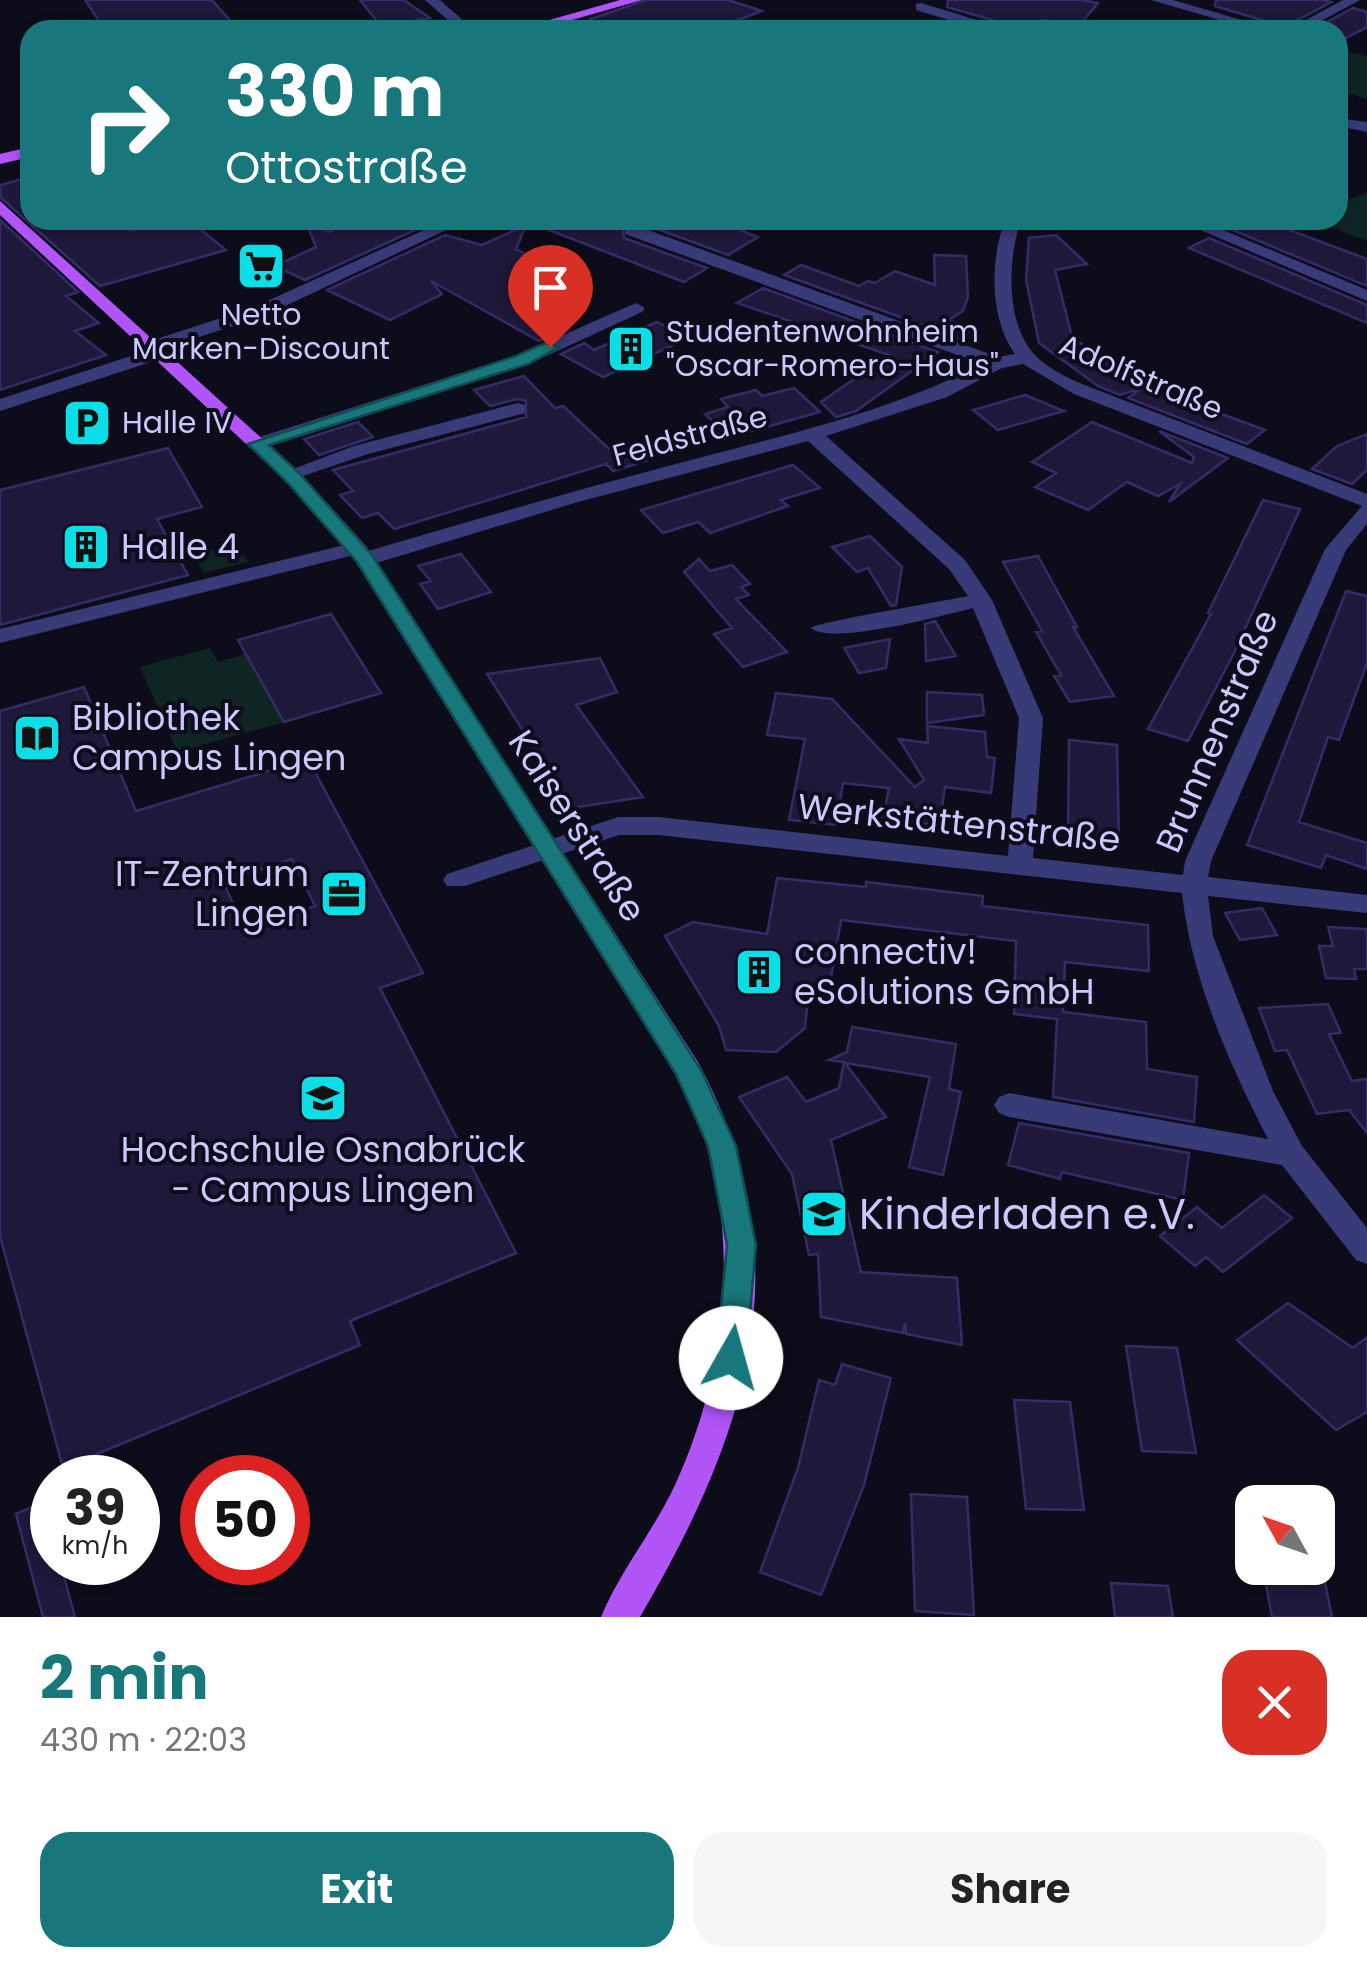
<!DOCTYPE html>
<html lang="en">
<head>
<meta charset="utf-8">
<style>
	body { margin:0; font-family:Poppins,sans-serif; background:#f6f6f6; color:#222; height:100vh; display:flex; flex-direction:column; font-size:38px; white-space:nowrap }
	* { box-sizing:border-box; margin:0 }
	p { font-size:32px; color:#767676 }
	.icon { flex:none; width:55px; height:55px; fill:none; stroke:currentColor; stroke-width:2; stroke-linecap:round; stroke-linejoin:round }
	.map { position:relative; height:1617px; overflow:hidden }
	.details { display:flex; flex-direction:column; background:#fff; flex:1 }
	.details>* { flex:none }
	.hud { position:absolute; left:20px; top:20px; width:1328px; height:210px; border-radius:30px; box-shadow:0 2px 8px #0004; background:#17777b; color:#fff; overflow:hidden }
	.needle { width:65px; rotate:310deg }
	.tools { position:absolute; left:1235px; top:1485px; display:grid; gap:20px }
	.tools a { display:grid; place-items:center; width:100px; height:100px; border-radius:20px; background:#fff; box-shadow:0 2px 8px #0004; font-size:50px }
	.speed { position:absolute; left:30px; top:1455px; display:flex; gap:20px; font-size:50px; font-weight:700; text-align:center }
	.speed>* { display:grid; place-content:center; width:130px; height:130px; border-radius:50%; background:#fff; box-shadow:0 2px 8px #0004; line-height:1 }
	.speed small { font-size:25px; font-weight:400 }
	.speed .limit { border:15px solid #d22; background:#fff; color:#111 }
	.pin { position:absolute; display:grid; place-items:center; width:85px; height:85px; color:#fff; margin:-102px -42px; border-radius:50% 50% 50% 0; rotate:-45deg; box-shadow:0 0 10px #0007 }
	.pin .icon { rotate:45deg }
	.me { position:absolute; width:110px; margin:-55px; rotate:7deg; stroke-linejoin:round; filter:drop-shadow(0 0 8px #0008) }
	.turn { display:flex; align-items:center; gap:35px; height:210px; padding:0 40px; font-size:45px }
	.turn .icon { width:130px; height:130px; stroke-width:2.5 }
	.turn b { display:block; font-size:70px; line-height:85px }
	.round { display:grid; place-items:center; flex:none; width:105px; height:105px; border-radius:30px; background:#f6f6f6 }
	.overview { display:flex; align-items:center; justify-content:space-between; height:170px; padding:0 40px }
	h1 { font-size:60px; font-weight:700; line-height:75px; color:#17777b }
	.primary-button { display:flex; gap:20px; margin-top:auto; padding:20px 40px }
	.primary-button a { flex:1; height:115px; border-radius:30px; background:#17777b; color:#fff; font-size:40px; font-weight:700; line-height:115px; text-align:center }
	.primary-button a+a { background:#f6f6f6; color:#222 }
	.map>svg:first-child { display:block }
	.green { fill:#0f2523 }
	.building { fill:#1e193b; stroke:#342c66; stroke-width:2.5; fill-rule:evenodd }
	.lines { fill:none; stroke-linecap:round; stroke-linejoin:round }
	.minor { fill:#393a78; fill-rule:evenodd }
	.major { fill:#b154f8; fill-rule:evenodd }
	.route { fill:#17777b; stroke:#0f4d50; stroke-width:2.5 }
	.labels { text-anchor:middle; stroke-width:8; stroke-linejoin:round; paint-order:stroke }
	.far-poi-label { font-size:30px; fill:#cbc8fd; stroke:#0d0c1b; text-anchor:start }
	.far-street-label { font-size:30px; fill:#cbc8fd; stroke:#0d0c1b }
	.poi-label { font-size:35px; fill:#cbc8fd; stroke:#0d0c1b; text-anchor:start }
	.street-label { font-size:35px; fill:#cbc8fd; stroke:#0d0c1b }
	.near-poi-label { font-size:42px; fill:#cbc8fd; stroke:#0d0c1b; text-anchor:start }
</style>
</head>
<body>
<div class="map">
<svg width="1367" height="1617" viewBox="0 0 1367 1617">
	<rect width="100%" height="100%" fill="#0d0c1b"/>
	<path class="green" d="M1344,51l23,5v43l-29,-9v-36z
		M1367,193v48l-54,-21h25v-17z
		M236,544l12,18 -44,11 -11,-17z
		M210,648l8,14 28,-8 38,68 -107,30 -37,-85z"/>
	<path class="building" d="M85,0h127l22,25 -29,5h-100z
		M360,0h44l26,18 -17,3 12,9h-41z
		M646,0h82l34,11 -50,19h-97l-24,-11z
		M948,0h134l16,3 -19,23 -37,-6 -18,9 -77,-22z
		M1216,0h108l7,2 -46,25 -70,-21z
		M1353,8l14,4v15l-29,15v-12h-26z
		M30,177v43h98l2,11 38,-11h21l37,30 -126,36 -100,-89v-12z
		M0,220l78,72 -12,4 33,27 -24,8 31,24 -106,35z
		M356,220h54l14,6 -119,54 -30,-14 41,-19 -10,-25 23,10z
		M523,220h237l-18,11 16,6 -30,18 -90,-33 -16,1 2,15 83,30 -23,14z
		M1242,220h21l104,39v27l-139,-58z
		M526,225l-10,24 50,26 -52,24 50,31 -25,11 -108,-60 11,13 -52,26 -63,-30 118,-55 37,10z
		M1056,235l31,29 -32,6 17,67 71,51 3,-2 119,44 -18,14 -119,-46 14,-10 -22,7 -22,-9 -59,-43 -13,-63 3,-42z
		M1209,238l158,67v18l-178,-75z
		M934,255l32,1 2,41 -5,14 -14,9 23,9 -14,9 -174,-63 17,-10 58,21 9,-5 7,2 20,-12 40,14z
		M763,288l175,64 -82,59 -20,6 -15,-15 68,-47 -152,-52z
		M657,322l32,16 -86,39 -42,-23 23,-11 10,7z
		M524,376l31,32 8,-2 45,42 18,-6 20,19 -33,10 -7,-7 -212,65 -16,-16 -16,5 -22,-23 13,-4 -20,-21 193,-53v-16l-9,-2 -27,7 -16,-16z
		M794,388l26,24 -90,25 -25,-23 23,-7 -7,-8 35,-9 6,6z
		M1025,395l39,16 -66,19 -25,-20z
		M358,422l15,15 -54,18 -15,-16z
		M1092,422l100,41 2,-6 -35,-26 69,27 -59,44 11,-18 -22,12 -31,-14 -39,28 -53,-23 21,-14 -24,-11z
		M1367,434v36l-15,14 -40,-15 25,-23z
		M168,448l34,59 -45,12 31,56 -188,50v-135z
		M793,465l27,23 -39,12 7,6 -78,27 -12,-11 -35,11 -22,-23z
		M1263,500l37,9 -66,144 -46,88 -40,-12 63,-115 -3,-1z
		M870,536l32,31 -6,38 -5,1 -23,-38 -11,4 -25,-25z
		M461,554l30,38 -53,17 -18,-25 11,-3 -13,-15z
		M1038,556l39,71h-4l41,69 -44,6 -16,-26 7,-1 -25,-43 6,-1 -39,-69z
		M699,559l11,12 22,-6 18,19 -9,3 8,8 -13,4 51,53 -44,15 -29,-33 18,-6 -48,-56z
		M1346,591l21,5v67l-28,77 -11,-3 -29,85 68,21v26l-41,-14 -5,13 -74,-23z
		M331,614l50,79 -97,29 -46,-82z
		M935,621l21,35 -30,5 -1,-37z
		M890,639l-4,29 -27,5 -15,-25z
		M600,658l17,34 -41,13 67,92 -71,11 -85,-134z
		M84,687l52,124 172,-52 115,214 -43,15 136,265 -166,68 10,24 -297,123 -63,-232v-525zM292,859l23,47 -70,23 -22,-47z
		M927,692l55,3 2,20 -57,8z
		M776,693l56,6 83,88 9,-7 -25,-41 29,4 -1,-17 58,6 2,25 8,1 -4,35 -46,-6 -6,39 -56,-8 6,-30 -46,-5 -7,42 -47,-5 16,-81 -38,-4z
		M1069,740l48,5 2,99 -51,-6z
		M777,878l89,9v-5l117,14 -1,10 166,19 1,46 -84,-9 -2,50 83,10 1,47 50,8 -3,45 -141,-25 4,-78 -43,-5 2,-73 -175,-21 -14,81 -19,-2 -3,29 -29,24 -50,-2 -7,-24 -54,-90 28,-14 74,12z
		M1262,908l15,27 -37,5 -15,-27z
		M1328,927l39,2v40h-13l2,10 -30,-1 -7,-32h14z
		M1328,1004l13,29 -12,1 23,47 15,-2v54l-18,-23 -32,4 -30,-64 -12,1 -16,-43z
		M852,1027l104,17 -7,45 12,3 -18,83 -34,-8 21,-90 -85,-14 41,54 -55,23 30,132 96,6 5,67 -56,-11 -1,-11 -2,10 -82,-16 -3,-63 -9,1 -17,-81 -53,-77 48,-20 19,25 33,-14 5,-26 -15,-2 18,-8z
		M1019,1123l170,30 -6,47 -121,-28 -2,7 -52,-14z
		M1264,1195l28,23 -69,54 -17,-15 -11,9 -35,-30 37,-29 25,21z
		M1288,1303l65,45 14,-11v75l-31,18 -99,-90z
		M1126,1346l51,2 19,105 -54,-2z
		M842,1364l49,14 -27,107 -43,110 -61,-23 38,-104 21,-88 16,5z
		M1014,1400l56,2 14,108 -58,-1z
		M911,1494l56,3 7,118 -59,-4z
		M43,1502l9,34v26h8l15,55h-32l-27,-103z
		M1263,1568h59l10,49h-60z
		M1111,1583l57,3 5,31h-58z"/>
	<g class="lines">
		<path class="minor" d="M425,0h15l34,30h-15z
			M1151,0h22l103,30h-22z
			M1343,0h17l-56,30h-17z
			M921,3l79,24 2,3h-21l-65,-20v-6z
			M1338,118l29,4v10l-29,-6z
			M446,220l15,3 -197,93 -105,34 -11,13 -148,48v-12l134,-44 13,-13 105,-34z
			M1005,220h16c-13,37 -16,100 12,133 14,16 35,25 54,33l280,108v30l-21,26 -135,311 -3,16 159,18v18l-159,-17 5,40 60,155 29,55 65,82v36l-11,-4 -74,-95 -273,-48 -10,-4 -5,-8 5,-8 10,-4 259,46c-39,-75 -77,-162 -86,-246l-523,-58h-40l-154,51h-18l-4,-6 4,-6 171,-57h41l349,39 11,-138 -46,-110c-28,7 -143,38 -162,20 6,-6 134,-27 157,-32l-19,-27 -141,-128 -230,61 -205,62h-16l-3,-5 8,-6 -362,90v-14l357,-87 7,2 4,4 -3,4c102,-30 204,-60 307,-87 104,-28 213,-51 310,-101l-357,-130v-8h12l361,131 17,-3c-26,-36 -25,-94 -10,-134zM1023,364l51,30 288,112 -37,43 -140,312 -2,14 -150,-17 10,-140 -51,-118 -27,-40 -139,-124 121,-39 55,-29z
			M1177,220h22l168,70v11z
			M636,303l9,5 -3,4 -113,52 -265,84h-14l-3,-4 3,-4 265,-84z
			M518,403l7,2v8l-157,41 -71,24 -7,2 -10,-6 74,-28z"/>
		<path class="major" d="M620,0h22l-105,30h-23z
			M30,147v10l-30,7v-10z
			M0,201l301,273 63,70 334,518c108,201 49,372 -58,555h-39c19,-46 53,-87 74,-132 48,-104 65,-231 31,-341 -8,-25 -20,-47 -31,-70l-326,-523 -62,-69 -287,-267z"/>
	</g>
	<path class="route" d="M545,343l14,4 -31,17 -259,81 31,29 72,81 329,515 35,76 20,99 -10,113 -4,10 -11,4 -11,-4 -4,-10 11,-113 -19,-99 -32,-72 -319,-512 -70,-80 -39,-38 268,-88z"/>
	<defs>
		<g id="supermarket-square" transform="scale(2.5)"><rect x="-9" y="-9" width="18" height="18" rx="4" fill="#0adee7" stroke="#0d0c1b"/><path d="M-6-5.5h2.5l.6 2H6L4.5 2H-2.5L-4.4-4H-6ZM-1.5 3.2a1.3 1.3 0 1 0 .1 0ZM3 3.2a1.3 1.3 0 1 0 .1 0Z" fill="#111"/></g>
		<g id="building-square" transform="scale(2.5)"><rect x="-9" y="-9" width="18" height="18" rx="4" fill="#0adee7" stroke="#0d0c1b"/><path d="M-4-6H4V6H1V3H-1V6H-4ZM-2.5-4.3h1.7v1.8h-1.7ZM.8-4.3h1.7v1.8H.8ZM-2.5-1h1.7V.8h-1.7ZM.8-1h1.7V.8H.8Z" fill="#111"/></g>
		<g id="parking-square" transform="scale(2.5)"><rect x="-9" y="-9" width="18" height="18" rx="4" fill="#0adee7" stroke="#0d0c1b"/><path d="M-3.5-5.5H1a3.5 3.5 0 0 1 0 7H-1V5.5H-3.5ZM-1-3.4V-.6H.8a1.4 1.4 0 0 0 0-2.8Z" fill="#111"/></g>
		<g id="library-square" transform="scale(2.5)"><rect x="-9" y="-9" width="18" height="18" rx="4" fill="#0adee7" stroke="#0d0c1b"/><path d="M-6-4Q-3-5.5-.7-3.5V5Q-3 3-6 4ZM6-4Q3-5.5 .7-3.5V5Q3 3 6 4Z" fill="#111"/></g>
		<g id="office-square" transform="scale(2.5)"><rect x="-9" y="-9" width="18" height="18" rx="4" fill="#0adee7" stroke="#0d0c1b"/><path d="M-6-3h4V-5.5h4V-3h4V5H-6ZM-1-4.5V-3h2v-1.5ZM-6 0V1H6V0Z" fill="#111"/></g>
		<g id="university-square" transform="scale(2.5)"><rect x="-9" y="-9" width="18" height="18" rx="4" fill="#0adee7" stroke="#0d0c1b"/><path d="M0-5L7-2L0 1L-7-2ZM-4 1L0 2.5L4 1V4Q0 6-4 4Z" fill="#111"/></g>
		<g id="school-square" transform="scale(2.5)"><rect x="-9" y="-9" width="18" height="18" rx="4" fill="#0adee7" stroke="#0d0c1b"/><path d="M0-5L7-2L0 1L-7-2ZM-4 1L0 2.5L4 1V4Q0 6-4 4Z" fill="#111"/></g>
	</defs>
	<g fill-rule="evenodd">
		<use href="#supermarket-square" x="261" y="266"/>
		<use href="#building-square" x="631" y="349"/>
		<use href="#parking-square" x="87" y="423"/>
		<use href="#building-square" x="86" y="547"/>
		<use href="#library-square" x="37" y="738"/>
		<use href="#office-square" x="344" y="894"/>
		<use href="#building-square" x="759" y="972"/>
		<use href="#university-square" x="323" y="1098"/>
		<use href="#school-square" x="824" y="1214"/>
	</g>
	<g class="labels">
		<g class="far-poi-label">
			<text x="261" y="325" text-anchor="middle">Netto<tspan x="261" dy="34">Marken-Discount</tspan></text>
			<text x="666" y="342">Studentenwohnheim<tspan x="666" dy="34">"Oscar-Romero-Haus"</tspan></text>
			<text x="122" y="433">Halle IV</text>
		</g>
		<g class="far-street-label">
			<text transform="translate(1141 377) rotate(23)" y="10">Adolfstraße</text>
			<text transform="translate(690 436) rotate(-15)" y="10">Feldstraße</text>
		</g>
		<g class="poi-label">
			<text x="121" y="559">Halle 4</text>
			<text x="72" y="730">Bibliothek<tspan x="72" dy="40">Campus Lingen</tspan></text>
			<text x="309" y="886" text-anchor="end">IT-Zentrum<tspan x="309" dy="40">Lingen</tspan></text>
			<text x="794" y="964">connectiv!<tspan x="794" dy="40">eSolutions GmbH</tspan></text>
			<text x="323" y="1162" text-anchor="middle">Hochschule Osnabrück<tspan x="323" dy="40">- Campus Lingen</tspan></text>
		</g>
		<g class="street-label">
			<text transform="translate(1217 731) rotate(-67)" y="12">Brunnenstraße</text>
			<text transform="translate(959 823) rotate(6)" y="12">Werkstättenstraße</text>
			<text transform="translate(577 826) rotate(57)" y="12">Kaiserstraße</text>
		</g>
		<g class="near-poi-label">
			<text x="859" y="1229">Kinderladen e.V.</text>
		</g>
	</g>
</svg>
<div class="tools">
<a><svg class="needle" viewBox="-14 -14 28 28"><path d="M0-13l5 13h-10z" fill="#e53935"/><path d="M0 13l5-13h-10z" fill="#767676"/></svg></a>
</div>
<div class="speed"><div>39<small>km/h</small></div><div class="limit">50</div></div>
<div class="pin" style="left:550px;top:347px;background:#d93025"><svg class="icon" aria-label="arrive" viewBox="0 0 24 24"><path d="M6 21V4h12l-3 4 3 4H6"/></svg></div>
<svg class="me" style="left:731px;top:1358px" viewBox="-20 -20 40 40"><circle r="19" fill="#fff"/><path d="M0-13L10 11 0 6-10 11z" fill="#17777b"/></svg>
<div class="hud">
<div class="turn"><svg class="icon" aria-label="right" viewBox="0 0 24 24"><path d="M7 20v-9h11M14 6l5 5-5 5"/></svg><div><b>330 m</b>Ottostraße</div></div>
</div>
</div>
<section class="details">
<div class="overview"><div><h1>2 min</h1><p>430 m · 22:03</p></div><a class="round" style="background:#d93025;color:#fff"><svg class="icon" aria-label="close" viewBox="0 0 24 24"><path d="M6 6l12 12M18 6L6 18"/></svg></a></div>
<div class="primary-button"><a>Exit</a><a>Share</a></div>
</section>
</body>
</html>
